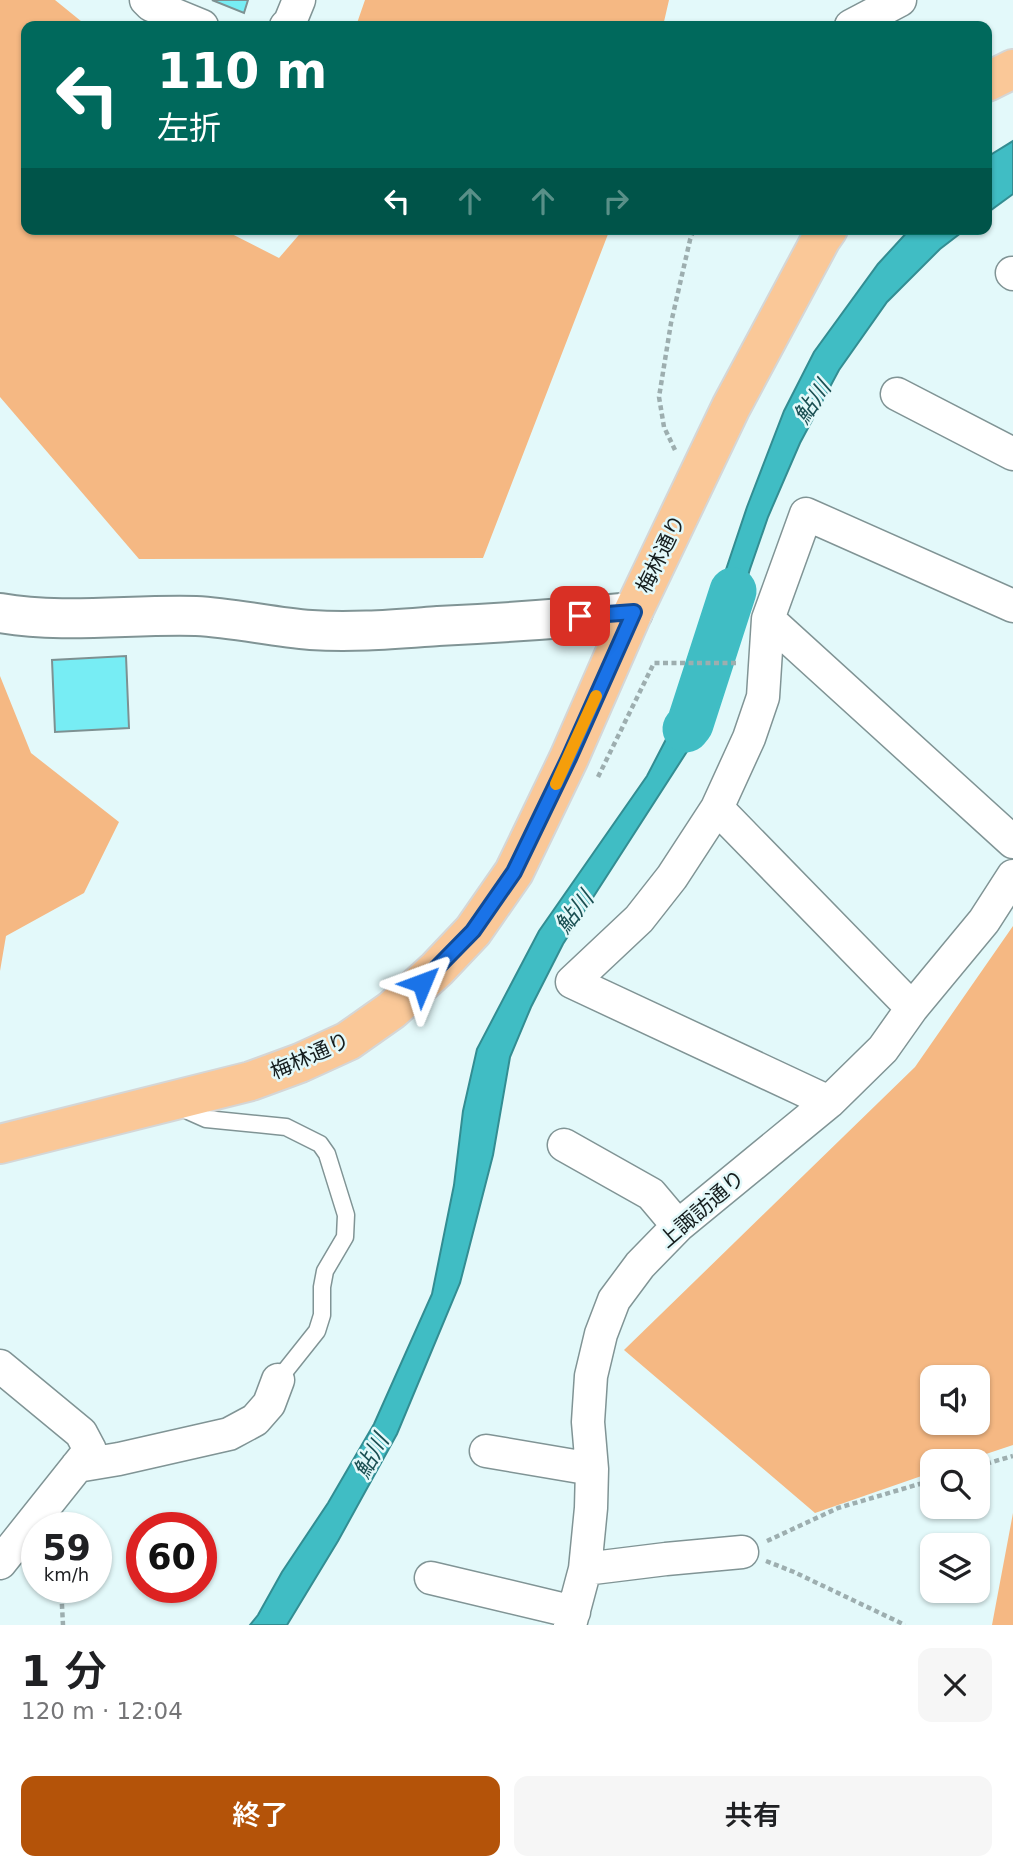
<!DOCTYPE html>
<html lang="ja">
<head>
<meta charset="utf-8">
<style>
	body { margin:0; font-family:"DejaVu Sans","Noto Sans JP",sans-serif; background:#f6f6f6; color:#202124; height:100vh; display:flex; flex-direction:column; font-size:26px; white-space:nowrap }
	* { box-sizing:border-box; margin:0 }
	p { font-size:23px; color:#757577 }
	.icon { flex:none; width:38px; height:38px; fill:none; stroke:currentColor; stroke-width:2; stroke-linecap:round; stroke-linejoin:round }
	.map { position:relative; height:1625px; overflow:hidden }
	.drawer { display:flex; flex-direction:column; background:#fff; flex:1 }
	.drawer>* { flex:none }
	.hud { position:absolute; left:21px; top:21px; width:971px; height:214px; border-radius:14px; box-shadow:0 2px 5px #0004; background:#00695c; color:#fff; overflow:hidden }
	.fabs { position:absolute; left:920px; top:1365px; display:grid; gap:14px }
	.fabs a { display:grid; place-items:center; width:70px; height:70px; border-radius:14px; background:#fff; box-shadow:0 2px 5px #0004; font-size:35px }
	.speed { position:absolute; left:21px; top:1512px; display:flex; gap:14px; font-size:35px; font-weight:700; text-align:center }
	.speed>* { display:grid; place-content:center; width:91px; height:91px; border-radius:50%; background:#fff; box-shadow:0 2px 5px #0004; line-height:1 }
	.speed small { font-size:18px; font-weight:400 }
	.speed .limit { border:10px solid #d22; background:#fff; color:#111 }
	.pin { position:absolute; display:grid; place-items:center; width:60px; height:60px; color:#fff; margin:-30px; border-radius:14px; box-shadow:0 4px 10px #0006 }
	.me { position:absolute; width:77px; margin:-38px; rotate:46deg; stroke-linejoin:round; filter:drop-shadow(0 0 5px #0008) }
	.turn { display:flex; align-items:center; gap:24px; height:147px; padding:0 21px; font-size:32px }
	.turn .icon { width:91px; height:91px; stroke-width:2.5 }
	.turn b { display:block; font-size:49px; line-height:60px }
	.lanes { display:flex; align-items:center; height:66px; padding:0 21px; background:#0003; justify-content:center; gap:35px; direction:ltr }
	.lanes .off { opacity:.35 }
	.round { display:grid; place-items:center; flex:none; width:74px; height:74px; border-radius:14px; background:#f6f6f6 }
	.summary { display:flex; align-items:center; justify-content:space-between; height:119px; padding:0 21px }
	h1 { font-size:42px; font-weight:600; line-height:52px }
	.primary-button { display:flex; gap:14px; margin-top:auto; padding:14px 21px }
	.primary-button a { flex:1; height:80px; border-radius:14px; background:#b45309; color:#fff; font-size:28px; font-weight:600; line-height:80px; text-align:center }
	.primary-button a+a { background:#f6f6f6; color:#202124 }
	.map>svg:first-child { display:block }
	.green { fill:#f5b883; fill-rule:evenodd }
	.water { fill:#40bdc4; stroke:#338d92; stroke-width:2 }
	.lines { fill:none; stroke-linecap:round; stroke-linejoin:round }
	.river { stroke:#40bdc4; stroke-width:47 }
	.building { fill:#77edf4; stroke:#7d9192; stroke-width:2 }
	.lane-casing { stroke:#809495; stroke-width:19 }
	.street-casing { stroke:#809495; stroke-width:35 }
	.secondary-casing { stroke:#809495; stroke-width:42 }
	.primary-casing { stroke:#d5d6d6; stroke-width:42 }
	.path { stroke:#9daeaf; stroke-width:4.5; stroke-dasharray:5 3.5; stroke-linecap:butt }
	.lane { stroke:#fff; stroke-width:16 }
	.street { stroke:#fff; stroke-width:32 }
	.secondary { stroke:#fff; stroke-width:38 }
	.primary { stroke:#fac898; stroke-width:38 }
	.route-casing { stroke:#114b97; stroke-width:18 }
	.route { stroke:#1a73e8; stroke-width:12 }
	.slow { stroke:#f59e0b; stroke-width:12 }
	.labels { text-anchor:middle; stroke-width:5; stroke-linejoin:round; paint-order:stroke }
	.street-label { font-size:21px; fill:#151d1d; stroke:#e3f9fa }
	.water-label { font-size:23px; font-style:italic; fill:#1b5053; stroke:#e3f9fa }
</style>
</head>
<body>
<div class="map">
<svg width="1013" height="1625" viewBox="0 0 1013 1625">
	<rect width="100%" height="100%" fill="#e3f9fa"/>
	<path class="green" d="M0,0h55l32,26h-61v203h196l57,29 25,-29h306l-127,329 -344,1 -139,-162z
		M365,0h304l-6,26h-307z
		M0,676l31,77 88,69 -35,71 -78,43 -6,35z
		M1013,926v519l-48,16h-32v11l-118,41 -191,-163 291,-283zM978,1377v46h-45v-46z
		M1013,1513v112h-21z"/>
	<path class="water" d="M1013,141v53l-26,19v-56z
		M910,229h56l-26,20 -53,53 -48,68 -39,73 -32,74 -18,52 -25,84h-27l49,-146 37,-96 30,-59 64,-88z
		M723,668l-12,42 -5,12 -143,222 -32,63 -21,50 -17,98 -33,128 -63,151 -59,107 -51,84h-37l8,-10 24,-43 46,-69 46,-79 58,-130 22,-109 9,-74 14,-62 62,-118 108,-155 29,-56 18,-51z"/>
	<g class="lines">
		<path class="river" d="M686,729l4,-5 43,-133"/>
	</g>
	<path class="building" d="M212,0h36l-4,13z
		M126,656l3,72 -74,4 -3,-72z"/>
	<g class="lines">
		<g class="lane-casing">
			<path id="lane" d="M185,1100l3,11 18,8 80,8 34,17 7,10 19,61 -1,22 -20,34 -3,16v28l-5,16 -39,49"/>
		</g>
		<g class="street-casing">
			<path id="street" d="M146,0l5,5 51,21
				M286,26l4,-4 9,-22
				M851,26l49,-26
				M1012,273l1,1
				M897,394l116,60
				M1013,606l-207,-92 -38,105 245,223
				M768,619l-5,78 -14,41 -32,70 195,200
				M717,808l-45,69 -33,42 -67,63 257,120
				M564,1145l87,49 27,32
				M0,1366l81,67 9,17 -90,113
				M486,1451l106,18
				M77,1466l42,-7 110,-25 26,-14 14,-16 9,-24
				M585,1569l81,-10 76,-7
				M431,1578l143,34
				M570,1625l15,-56 6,-61 1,-39 -4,-47 3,-46 10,-42 13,-34 26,-35 38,-39 151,-124 54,-53 29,-41 72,-87 29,-45"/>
		</g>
		<g class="secondary-casing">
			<path id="secondary" d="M0,613c64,11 131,1 196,3 39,2 76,11 115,14 42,3 85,-1 127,-4 65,-3 131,-8 195,-14"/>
		</g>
		<g class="primary-casing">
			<path id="primary" d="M987,82l26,-13
				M0,1144l251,-63 49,-18 48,-22 44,-31 45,-41 36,-38 41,-59 55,-114 64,-146 98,-205 90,-168 7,-10"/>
		</g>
		<path class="path" d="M675,450l-11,-23 -5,-30 12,-74 19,-83 4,-11
			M598,777l56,-114h85
			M978,1466l35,-10
			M767,1541l71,-33 95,-28
			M766,1561l28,11 111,53
			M61,1587l2,38"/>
		<use href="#lane" class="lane"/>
		<use href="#street" class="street"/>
		<use href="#secondary" class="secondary"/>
		<use href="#primary" class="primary"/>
	</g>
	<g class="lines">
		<g class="route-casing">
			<path id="route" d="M422,983l51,-52 41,-59 55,-114 65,-146 -54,4"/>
		</g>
		<use href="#route" class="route"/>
		<path class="slow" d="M556,784l40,-88"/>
	</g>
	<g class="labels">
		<g class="street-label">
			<text transform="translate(661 554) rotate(-64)" y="7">梅林通り</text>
			<text transform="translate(310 1056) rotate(-24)" y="7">梅林通り</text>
			<text transform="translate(702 1209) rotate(-41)" y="7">上諏訪通り</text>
		</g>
		<g class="water-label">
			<text transform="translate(812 402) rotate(-56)" y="8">鮎川</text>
			<text transform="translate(574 912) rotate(-52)" y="8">鮎川</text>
			<text transform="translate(371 1456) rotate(-61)" y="8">鮎川</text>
		</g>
	</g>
</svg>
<div class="fabs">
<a><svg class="icon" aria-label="sound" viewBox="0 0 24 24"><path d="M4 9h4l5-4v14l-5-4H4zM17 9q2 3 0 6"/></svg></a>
<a><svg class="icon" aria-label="search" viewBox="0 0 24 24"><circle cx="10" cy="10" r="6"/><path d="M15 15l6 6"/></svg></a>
<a><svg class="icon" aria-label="layers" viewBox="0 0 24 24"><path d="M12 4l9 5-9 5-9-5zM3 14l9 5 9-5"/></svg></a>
</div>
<div class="speed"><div>59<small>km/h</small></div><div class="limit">60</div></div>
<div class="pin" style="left:580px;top:616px;background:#d93025"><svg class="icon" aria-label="arrive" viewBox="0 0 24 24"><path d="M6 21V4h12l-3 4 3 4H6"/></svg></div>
<svg class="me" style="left:422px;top:983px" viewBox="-20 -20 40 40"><path d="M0-17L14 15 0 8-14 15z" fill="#1a73e8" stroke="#fff" stroke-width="4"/></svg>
<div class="hud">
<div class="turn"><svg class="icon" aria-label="left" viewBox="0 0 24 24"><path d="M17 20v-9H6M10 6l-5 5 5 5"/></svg><div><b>110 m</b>左折</div></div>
<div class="lanes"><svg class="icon" aria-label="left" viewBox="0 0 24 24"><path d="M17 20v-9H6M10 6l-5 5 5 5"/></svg><svg class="icon off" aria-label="ahead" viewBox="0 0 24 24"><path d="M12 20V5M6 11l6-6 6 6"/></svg><svg class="icon off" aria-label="ahead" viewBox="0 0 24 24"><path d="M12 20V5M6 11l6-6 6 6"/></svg><svg class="icon off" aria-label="right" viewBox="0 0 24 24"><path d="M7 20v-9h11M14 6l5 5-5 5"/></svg></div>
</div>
</div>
<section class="drawer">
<div class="summary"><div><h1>1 分</h1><p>120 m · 12:04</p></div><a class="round"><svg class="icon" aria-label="close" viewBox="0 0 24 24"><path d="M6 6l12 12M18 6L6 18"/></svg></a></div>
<div class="primary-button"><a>終了</a><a>共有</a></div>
</section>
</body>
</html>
